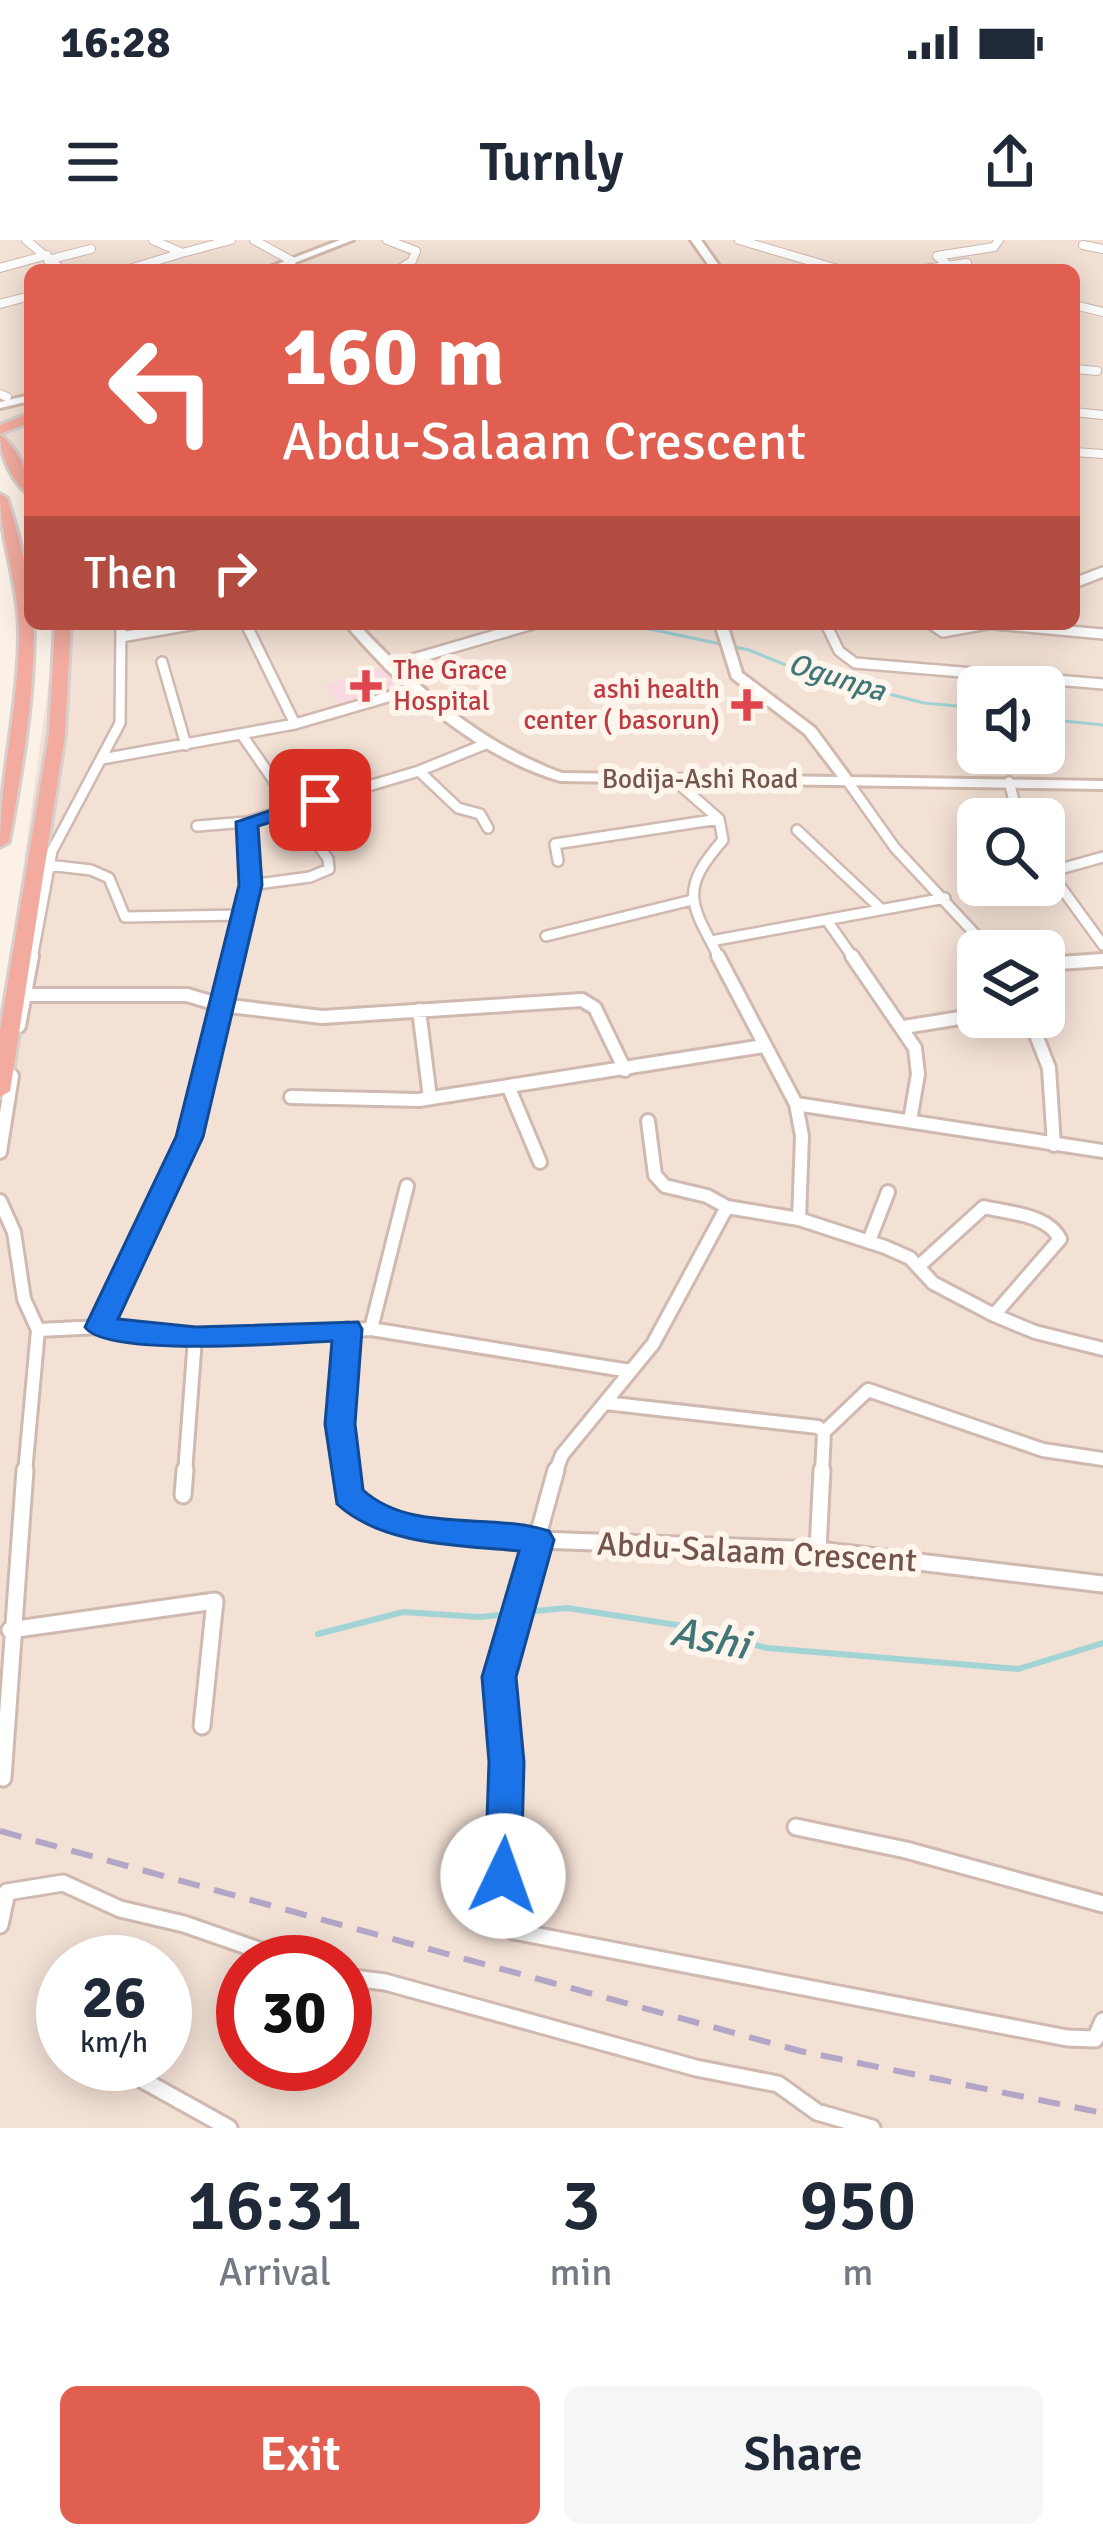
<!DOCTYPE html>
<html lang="en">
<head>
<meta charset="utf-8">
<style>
	body { margin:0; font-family:Signika,sans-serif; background:#f6f6f7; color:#1f2937; height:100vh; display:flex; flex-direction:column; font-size:45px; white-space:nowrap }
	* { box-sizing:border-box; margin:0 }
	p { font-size:39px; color:#747a83 }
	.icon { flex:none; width:66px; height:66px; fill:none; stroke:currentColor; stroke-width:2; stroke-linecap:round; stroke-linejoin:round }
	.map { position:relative; height:1888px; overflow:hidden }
	.details { display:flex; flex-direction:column; background:#fff; flex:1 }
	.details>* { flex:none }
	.banner { position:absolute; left:24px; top:24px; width:1056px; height:366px; border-radius:18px; box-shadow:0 6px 30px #0003; background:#e05f50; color:#fff; overflow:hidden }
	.controls { position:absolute; left:957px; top:426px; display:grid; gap:24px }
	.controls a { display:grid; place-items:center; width:108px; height:108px; border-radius:18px; background:#fff; box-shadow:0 6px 30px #0003; font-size:60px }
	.speed { position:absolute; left:36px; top:1695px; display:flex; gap:24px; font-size:60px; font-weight:700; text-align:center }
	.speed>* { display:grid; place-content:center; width:156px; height:156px; border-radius:50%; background:#fff; box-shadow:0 6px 30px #0003; line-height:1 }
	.speed small { font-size:30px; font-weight:400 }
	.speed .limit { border:18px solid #d22; background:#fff; color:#111 }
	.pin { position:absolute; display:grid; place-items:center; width:102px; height:102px; color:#fff; margin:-51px; border-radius:24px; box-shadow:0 6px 18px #0006 }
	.me { position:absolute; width:132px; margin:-66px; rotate:3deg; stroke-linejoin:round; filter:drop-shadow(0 0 9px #0008) }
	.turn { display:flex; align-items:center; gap:42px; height:252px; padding:0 60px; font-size:54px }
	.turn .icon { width:156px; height:156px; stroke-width:2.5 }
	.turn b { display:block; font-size:84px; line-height:102px }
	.then { display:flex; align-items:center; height:114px; padding:0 60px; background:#0003; gap:24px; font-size:45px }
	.eta { display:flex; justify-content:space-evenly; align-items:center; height:204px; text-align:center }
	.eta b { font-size:72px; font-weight:600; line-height:84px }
	.primary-button { display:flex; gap:24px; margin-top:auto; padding:24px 60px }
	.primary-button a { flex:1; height:138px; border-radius:18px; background:#e05f50; color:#fff; font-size:48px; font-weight:600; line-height:138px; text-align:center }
	.primary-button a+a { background:#f6f6f7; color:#1f2937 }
	.status { display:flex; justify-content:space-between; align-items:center; height:84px; padding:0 60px; background:#fff; direction:ltr }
	.status svg { height:33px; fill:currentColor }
	header { display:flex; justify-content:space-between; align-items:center; height:156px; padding:0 60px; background:#fff; font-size:54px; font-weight:600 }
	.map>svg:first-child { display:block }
	.residential { fill:#f3e1d5; fill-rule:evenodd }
	.medical { fill:#f9d9e1 }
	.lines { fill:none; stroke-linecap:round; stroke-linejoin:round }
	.stream-far1 { stroke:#a2d4d6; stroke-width:3 }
	.stream { stroke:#a2d4d6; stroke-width:6 }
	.street-far3-casing { stroke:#cfb9b0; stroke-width:10 }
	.street-far2-casing { stroke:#cfb9b0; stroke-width:14 }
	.street-far1-casing { stroke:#cfb9b0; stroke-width:18 }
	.street-casing { stroke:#cfb9b0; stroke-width:21 }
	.secondary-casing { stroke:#d2b9ad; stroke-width:6 }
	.highway-casing { stroke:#d8cfcd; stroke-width:6 }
	.street-far3 { stroke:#fff; stroke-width:8 }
	.street-far2 { stroke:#fff; stroke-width:9 }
	.street-far1 { stroke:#fff; stroke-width:12 }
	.street { stroke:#fff; stroke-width:15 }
	.secondary { fill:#fff; fill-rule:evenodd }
	.highway { fill:#f3ab9f; fill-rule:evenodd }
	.rail { stroke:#b2a5c5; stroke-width:6; stroke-dasharray:22 15; stroke-linecap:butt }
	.route { fill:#1a73e8; stroke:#114b97; stroke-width:3 }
	.health-dot { fill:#e0444e; stroke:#fef5ec; stroke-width:4.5 }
	.labels { text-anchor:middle; stroke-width:12; stroke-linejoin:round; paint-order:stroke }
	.far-health-label { font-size:27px; fill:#be3a42; stroke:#fef5ec; text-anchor:start }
	.far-street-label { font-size:27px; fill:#74554c; stroke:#fef5ec }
	.far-water-label { font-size:30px; font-style:italic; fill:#407678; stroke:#fef5ec }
	.street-label { font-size:33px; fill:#74554c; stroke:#fef5ec }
	.near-water-label { font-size:42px; font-style:italic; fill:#407678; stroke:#fef5ec }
</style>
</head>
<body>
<div class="status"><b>16:28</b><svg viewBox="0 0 49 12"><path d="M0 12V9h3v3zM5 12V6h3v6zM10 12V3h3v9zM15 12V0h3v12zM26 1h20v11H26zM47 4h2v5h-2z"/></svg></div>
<header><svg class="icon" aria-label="menu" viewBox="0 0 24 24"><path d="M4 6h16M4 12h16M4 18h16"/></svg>Turnly<svg class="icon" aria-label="share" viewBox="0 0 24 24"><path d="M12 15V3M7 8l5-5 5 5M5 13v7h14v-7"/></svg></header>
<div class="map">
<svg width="1103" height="1888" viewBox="0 0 1103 1888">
	<rect width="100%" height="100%" fill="#fbf1e6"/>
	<path class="residential" d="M0,0h1103v1888h-1103v-1095l57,-409h1017v-354h-1044v249l-15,-55 -15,-16zM978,447h66v66h-66zM978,579h66v66h-66zM978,711h66v66h-66zM63,1722h102v102h-102zM243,1722h102v102h-102z"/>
	<path class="medical" d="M381,426l27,22 -66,20 -17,-23z"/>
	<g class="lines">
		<path class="stream-far1" d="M626,384l123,26 54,22 121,31 54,5
			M1044,479l59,6"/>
		<path class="stream" d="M524,1372l43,-4 110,17 90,23 251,21 85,-26
			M318,1394l85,-22 76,5 34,-3"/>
		<g class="street-far3-casing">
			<path id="street-far3" d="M26,0l36,30
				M153,0l29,13 49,-13
				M254,0l38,21
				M387,0l29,11 -4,10 -14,9
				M739,0l102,30
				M1083,5l20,4
				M48,20l43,-11
				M949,26l-12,-10 57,-9 5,-7
				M0,28l47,-13
				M126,30l56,-17
				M918,30l49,-7
				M0,64l30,-8
				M1074,65l29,7
				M1074,129l23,2
				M0,154l7,3
				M1074,172l29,3
				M1074,212l29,2"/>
		</g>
		<g class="street-far2-casing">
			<path id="street-far2" d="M1074,343l29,-11
				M246,384l49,100
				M826,384l13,27 16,12 248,21
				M931,384l12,8 44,-8
				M993,384l110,10
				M121,397l75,-13
				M162,422l24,83
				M389,426l144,-42
				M242,495l86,124 1,10 -19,8 -60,8
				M102,519l193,-35 120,-35
				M419,531l39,37 22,6 8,14
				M671,537l48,42 4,21c-45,51 -32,64 -3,119
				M846,539l49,69 96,103
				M1009,542l10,37
				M197,586l50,-4
				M797,590l84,79
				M558,621l-3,-17 164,-25
				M1044,624l59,81
				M48,625l43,5 18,8 16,39 116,-2
				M1049,632l54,-15
				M828,682l26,37
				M546,696l146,-36
				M711,701l234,-43
				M32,719l20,-108 68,-128 1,-99
				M232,719l18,-74 -3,-63 172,-51 69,-28"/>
		</g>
		<g class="street-far1-casing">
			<path id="street-far1" d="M718,716l78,148 6,32 -3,83
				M852,716l63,92 3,26 -8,47
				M1044,724l59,-4
				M26,755h161l34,10 101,12 260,-17 13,8 30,62
				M419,770l11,88
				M1029,777l20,51 5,77
				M19,786l13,-70
				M904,787l74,-12
				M509,848l31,74
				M291,857l128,3 345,-54
				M796,864l307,47
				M648,881l7,54 10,11 42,10 20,11 72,12 86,28 25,11 23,25 61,32 41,17 68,17
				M0,912l12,-76
				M0,961l14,31 10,67 14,31 -13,143
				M869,1001l19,-49
				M919,1026l65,-59c25,6 63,7 76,32l-66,76
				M100,1087l90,-190 43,-181
				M371,1089l36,-143
				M38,1090l62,-3 95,11 176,-9 259,42
				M605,1163l213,24 6,5
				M824,1192l44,-42 175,60 60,9
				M185,1233l10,-135
				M346,1233l-6,-49 7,-95
				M555,1233l7,-18 91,-111 74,-137
				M822,1233l2,-41"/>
		</g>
		<g class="street-casing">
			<path id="street" d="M345,1230l3,25 20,19 68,16 102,10 280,10 285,34
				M556,1230l-57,207 8,113 -4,134 10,7 554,107 28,1 8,-18
				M183,1255l2,-25
				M818,1310l4,-80
				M10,1390l205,-29 -13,125
				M3,1538l22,-308
				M796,1587l110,23 197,54
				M0,1685l7,-33 56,-9 57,26 64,15 109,38
				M345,1737l40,5 311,86 82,16 39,28 55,16
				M123,1829l106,59"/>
		</g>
		<g class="secondary-casing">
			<path id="secondary" d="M340,0h13l-77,30h-14z
				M691,0h10l21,30h-10z
				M30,155v6l-30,7v-6z
				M345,384h13c59,63 122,119 204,149l276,4 -33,-43 -73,-56 -17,-54h12l15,49 73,55 36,49 252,4v8l-543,-8c-86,-26 -158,-90 -215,-157z"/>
		</g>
		<g class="highway-casing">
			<path id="highway" d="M30,173v9l-30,12v-9z
				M0,195c17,12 30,39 30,60 -17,-11 -30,-39 -30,-60z
				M0,254l7,4c14,43 23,81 23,126l4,3c0,73 -12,143 -25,215l-9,5c0,-72 19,-142 19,-214 0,-48 -19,-93 -19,-139z
				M55,384h16l-6,110 -55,357 -10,6v-67l49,-296z"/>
		</g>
		<use href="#street-far3" class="street-far3"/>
		<use href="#street-far2" class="street-far2"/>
		<use href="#street-far1" class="street-far1"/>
		<use href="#street" class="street"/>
		<use href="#secondary" class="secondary"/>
		<use href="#highway" class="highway"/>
		<path class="rail" d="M0,1591l800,220 303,62"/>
	</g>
	<path class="route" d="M320,554l11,6 -4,5 -69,21 4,59 -59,252 -85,182 78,8 162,-5 4,7 -7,95 8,66c48,44 128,22 186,41l5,9 -38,137 8,85 -3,114 -5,11 -13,5 -13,-5 -5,-11 4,-114 -7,-85 37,-126c-60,-6 -136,-5 -182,-47l-12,-80 7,-83c-41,2 -226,17 -247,-14l91,-190 63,-252 -3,-63z"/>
	<g class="health-dot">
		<path d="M360 428h12v12h12v12h-12v12h-12v-12h-12v-12h12z"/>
		<path d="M741 447h12v12h12v12h-12v12h-12v-12h-12v-12h12z"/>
	</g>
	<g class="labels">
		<g class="far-health-label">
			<text x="393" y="439">The Grace<tspan x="393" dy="31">Hospital</tspan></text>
			<text x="720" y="458" text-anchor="end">ashi health<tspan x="720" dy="31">center ( basorun)</tspan></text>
		</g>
		<g class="far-street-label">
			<text x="700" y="548">Bodija-Ashi Road</text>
		</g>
		<g class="far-water-label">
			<text transform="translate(837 437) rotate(17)" y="10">Ogunpa</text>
		</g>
		<g class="street-label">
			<text transform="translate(757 1311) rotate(3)" y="12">Abdu-Salaam Crescent</text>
		</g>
		<g class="near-water-label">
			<text transform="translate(710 1397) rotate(11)" y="15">Ashi</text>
		</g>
	</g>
</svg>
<div class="controls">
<a><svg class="icon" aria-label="sound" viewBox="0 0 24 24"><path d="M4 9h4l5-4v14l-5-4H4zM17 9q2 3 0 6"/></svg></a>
<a><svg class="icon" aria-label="search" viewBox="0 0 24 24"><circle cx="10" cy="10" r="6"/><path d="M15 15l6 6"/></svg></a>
<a><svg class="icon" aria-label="layers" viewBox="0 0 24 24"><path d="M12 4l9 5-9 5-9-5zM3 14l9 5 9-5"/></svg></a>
</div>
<div class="speed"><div>26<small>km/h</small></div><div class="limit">30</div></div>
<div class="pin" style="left:320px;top:560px;background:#d93025"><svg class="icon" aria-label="arrive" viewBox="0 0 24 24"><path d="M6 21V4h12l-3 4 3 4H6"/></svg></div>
<svg class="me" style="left:503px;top:1636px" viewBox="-20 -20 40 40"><circle r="19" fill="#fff"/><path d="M0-13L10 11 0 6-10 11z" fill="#1a73e8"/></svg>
<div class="banner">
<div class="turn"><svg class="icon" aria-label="left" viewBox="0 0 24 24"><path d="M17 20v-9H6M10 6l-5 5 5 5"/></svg><div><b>160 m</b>Abdu-Salaam Crescent</div></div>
<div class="then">Then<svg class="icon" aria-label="right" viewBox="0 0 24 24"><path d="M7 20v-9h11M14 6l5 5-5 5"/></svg></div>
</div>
</div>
<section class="details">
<div class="eta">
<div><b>16:31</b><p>Arrival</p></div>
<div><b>3</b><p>min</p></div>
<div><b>950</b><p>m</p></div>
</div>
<div class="primary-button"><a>Exit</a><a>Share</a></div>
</section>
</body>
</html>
